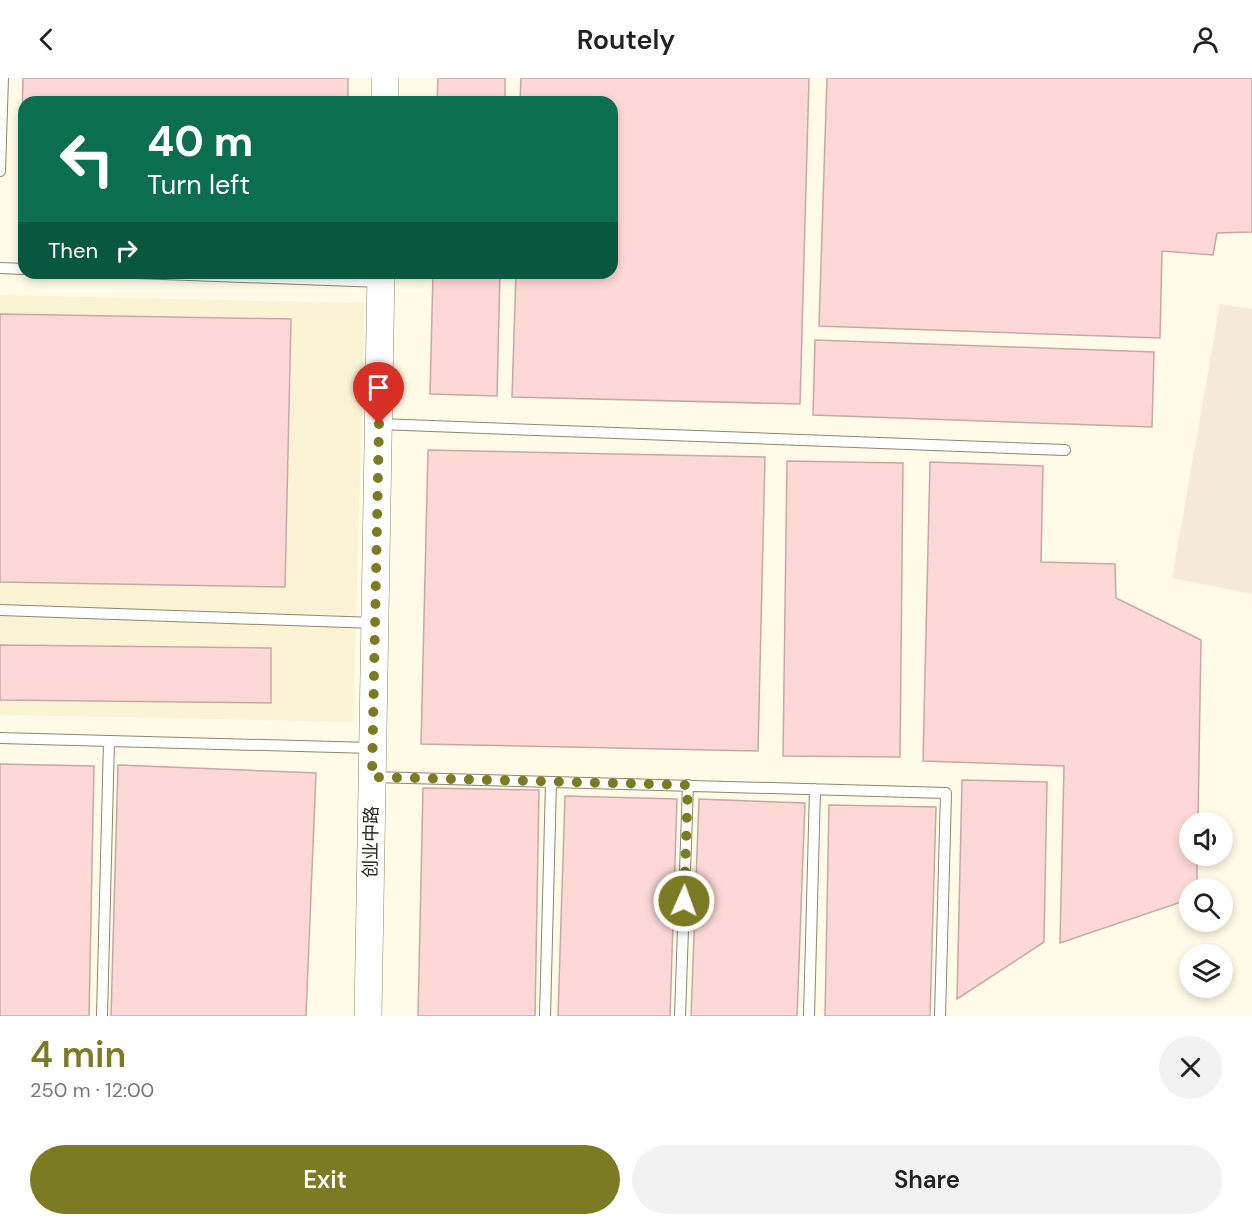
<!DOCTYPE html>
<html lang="en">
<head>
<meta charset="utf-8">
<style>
	body { margin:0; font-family:"DM Sans","Noto Sans SC",sans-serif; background:#f2f2f2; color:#222; height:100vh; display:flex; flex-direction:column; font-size:22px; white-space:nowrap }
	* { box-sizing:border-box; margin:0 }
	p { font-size:20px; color:#767676 }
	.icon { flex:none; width:33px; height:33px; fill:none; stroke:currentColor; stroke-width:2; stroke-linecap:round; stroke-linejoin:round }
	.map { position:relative; height:938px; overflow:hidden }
	.sheet { display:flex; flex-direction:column; background:#fff; flex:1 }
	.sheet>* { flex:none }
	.hud { position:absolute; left:18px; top:18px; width:600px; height:183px; border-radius:18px; box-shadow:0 3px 9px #0003; background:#0b6e4f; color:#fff; overflow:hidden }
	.controls { position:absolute; left:1179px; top:734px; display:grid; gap:12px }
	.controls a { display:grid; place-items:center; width:54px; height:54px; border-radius:50%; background:#fff; box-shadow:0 3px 9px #0003; font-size:30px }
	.pin { position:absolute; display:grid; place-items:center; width:51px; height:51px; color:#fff; margin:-62px -26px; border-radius:50% 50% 50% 0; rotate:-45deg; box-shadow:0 0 6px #0007 }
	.pin .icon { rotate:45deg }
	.me { position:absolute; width:66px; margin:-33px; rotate:2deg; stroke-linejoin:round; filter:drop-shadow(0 0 4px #0008) }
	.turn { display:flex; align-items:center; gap:21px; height:126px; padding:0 30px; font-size:27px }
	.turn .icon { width:78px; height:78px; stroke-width:2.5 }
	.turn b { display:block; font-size:42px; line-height:51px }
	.then { display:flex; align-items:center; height:57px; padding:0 30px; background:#0003; gap:12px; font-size:22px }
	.round { display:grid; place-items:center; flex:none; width:63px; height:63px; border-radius:32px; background:#f2f2f2 }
	.head { display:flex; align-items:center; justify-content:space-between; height:102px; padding:0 30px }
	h1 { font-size:36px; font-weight:600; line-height:45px; color:#7a7b23 }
	.primary-button { display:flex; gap:12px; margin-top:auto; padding:12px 30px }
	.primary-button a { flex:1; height:69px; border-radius:36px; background:#7a7b23; color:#fff; font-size:24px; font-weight:600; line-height:69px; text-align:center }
	.primary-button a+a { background:#f2f2f2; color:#222 }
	header { display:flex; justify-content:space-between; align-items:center; height:78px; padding:0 30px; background:#fff; font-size:27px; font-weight:600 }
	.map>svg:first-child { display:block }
	.built { fill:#fbf4d4 }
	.education { fill:#f6ebd6 }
	.building { fill:#fdd8d7; stroke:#c5a9a8; stroke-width:1.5 }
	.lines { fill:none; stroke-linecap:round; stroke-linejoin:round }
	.service-casing { stroke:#8c8771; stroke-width:12 }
	.tertiary-casing { stroke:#8c8771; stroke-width:28 }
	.service { stroke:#fff; stroke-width:10 }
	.tertiary { stroke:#fff; stroke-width:27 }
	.route { stroke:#7a7b23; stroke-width:10; stroke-dasharray:0 18 }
	.labels { text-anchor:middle; stroke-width:4.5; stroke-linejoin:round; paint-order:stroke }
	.street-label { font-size:18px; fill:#26241b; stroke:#fff }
</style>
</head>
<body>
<header><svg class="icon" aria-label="back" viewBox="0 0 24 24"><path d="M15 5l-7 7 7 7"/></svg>Routely<svg class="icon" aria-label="person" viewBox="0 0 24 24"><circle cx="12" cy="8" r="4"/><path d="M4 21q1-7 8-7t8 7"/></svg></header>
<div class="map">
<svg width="1252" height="938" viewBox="0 0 1252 938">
	<rect width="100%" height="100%" fill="#fffbe7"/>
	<path class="built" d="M0,217l365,8 -12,419 -353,-7z"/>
	<path class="education" d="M1220,226l32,5v285l-80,-16z"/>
	<path class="building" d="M23,0h325v24h-324v138h-5z
		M438,0h67v24h-68z
		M521,0h288l-9,326 -288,-7 4,-124h96v-171h-92z
		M827,0h425v154l-35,1 -4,22 -51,-4 -2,87 -341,-12z
		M433,195h67l-3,123 -67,-2z
		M0,236l291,5 -6,268 -285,-5z
		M815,262l339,12 -2,75 -339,-12z
		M428,372l337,7 -7,294 -337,-7z
		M787,383l116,2 -3,294 -117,-1z
		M930,384l113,4 -2,96 74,2 1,34 85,42 -3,182h-8v33h7v33h-7v11l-130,44 4,-177 -141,-5z
		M0,567l271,3v55l-271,-3z
		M0,686l94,2 -5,250h-89z
		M118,687l198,8 -10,243h-195z
		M962,702l85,2 -3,160 -87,57z
		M423,710l116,2 -4,226h-117z
		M565,718l112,3 -7,217h-112z
		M699,721l106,4 -8,213h-106z
		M829,727l107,2 -6,209h-105z"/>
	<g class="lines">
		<g class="service-casing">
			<path id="service" d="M0,93l3,-93
				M0,190l24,1
				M136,195l245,9
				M379,346l686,26
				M0,532l375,13
				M0,660l372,10
				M372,699l574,16 -6,223
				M102,938l7,-275
				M545,938l6,-234
				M680,938l8,-231
				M809,938l6,-227"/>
		</g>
		<g class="tertiary-casing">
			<path id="tertiary" d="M385,24v-24
				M368,938l13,-743"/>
		</g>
		<use href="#service" class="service"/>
		<use href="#tertiary" class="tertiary"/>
	</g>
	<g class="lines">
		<path class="route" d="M379,346l-7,353 316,8 -4,116"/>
	</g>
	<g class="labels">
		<g class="street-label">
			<text transform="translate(371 764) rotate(-89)" y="6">创业中路</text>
		</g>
	</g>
</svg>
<div class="controls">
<a><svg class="icon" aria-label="sound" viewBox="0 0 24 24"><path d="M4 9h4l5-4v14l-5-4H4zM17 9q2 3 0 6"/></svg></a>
<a><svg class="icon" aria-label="search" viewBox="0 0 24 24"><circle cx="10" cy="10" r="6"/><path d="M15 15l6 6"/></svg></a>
<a><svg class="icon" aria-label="layers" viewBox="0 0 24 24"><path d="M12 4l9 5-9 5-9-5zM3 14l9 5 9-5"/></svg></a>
</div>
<div class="pin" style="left:379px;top:346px;background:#d93025"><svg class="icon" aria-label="arrive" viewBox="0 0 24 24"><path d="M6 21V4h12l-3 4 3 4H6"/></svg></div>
<svg class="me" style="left:684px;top:823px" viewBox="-20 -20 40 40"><circle r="17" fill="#7a7b23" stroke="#fff" stroke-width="3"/><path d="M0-11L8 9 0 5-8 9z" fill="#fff"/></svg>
<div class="hud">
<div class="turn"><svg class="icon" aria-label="left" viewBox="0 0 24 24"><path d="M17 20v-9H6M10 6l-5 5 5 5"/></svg><div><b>40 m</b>Turn left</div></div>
<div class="then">Then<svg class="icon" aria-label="right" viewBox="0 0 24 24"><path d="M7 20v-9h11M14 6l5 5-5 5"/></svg></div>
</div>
</div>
<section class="sheet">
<div class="head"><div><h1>4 min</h1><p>250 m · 12:00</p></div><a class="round"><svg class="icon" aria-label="close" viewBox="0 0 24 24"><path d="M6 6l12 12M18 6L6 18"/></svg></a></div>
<div class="primary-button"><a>Exit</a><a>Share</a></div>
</section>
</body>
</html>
